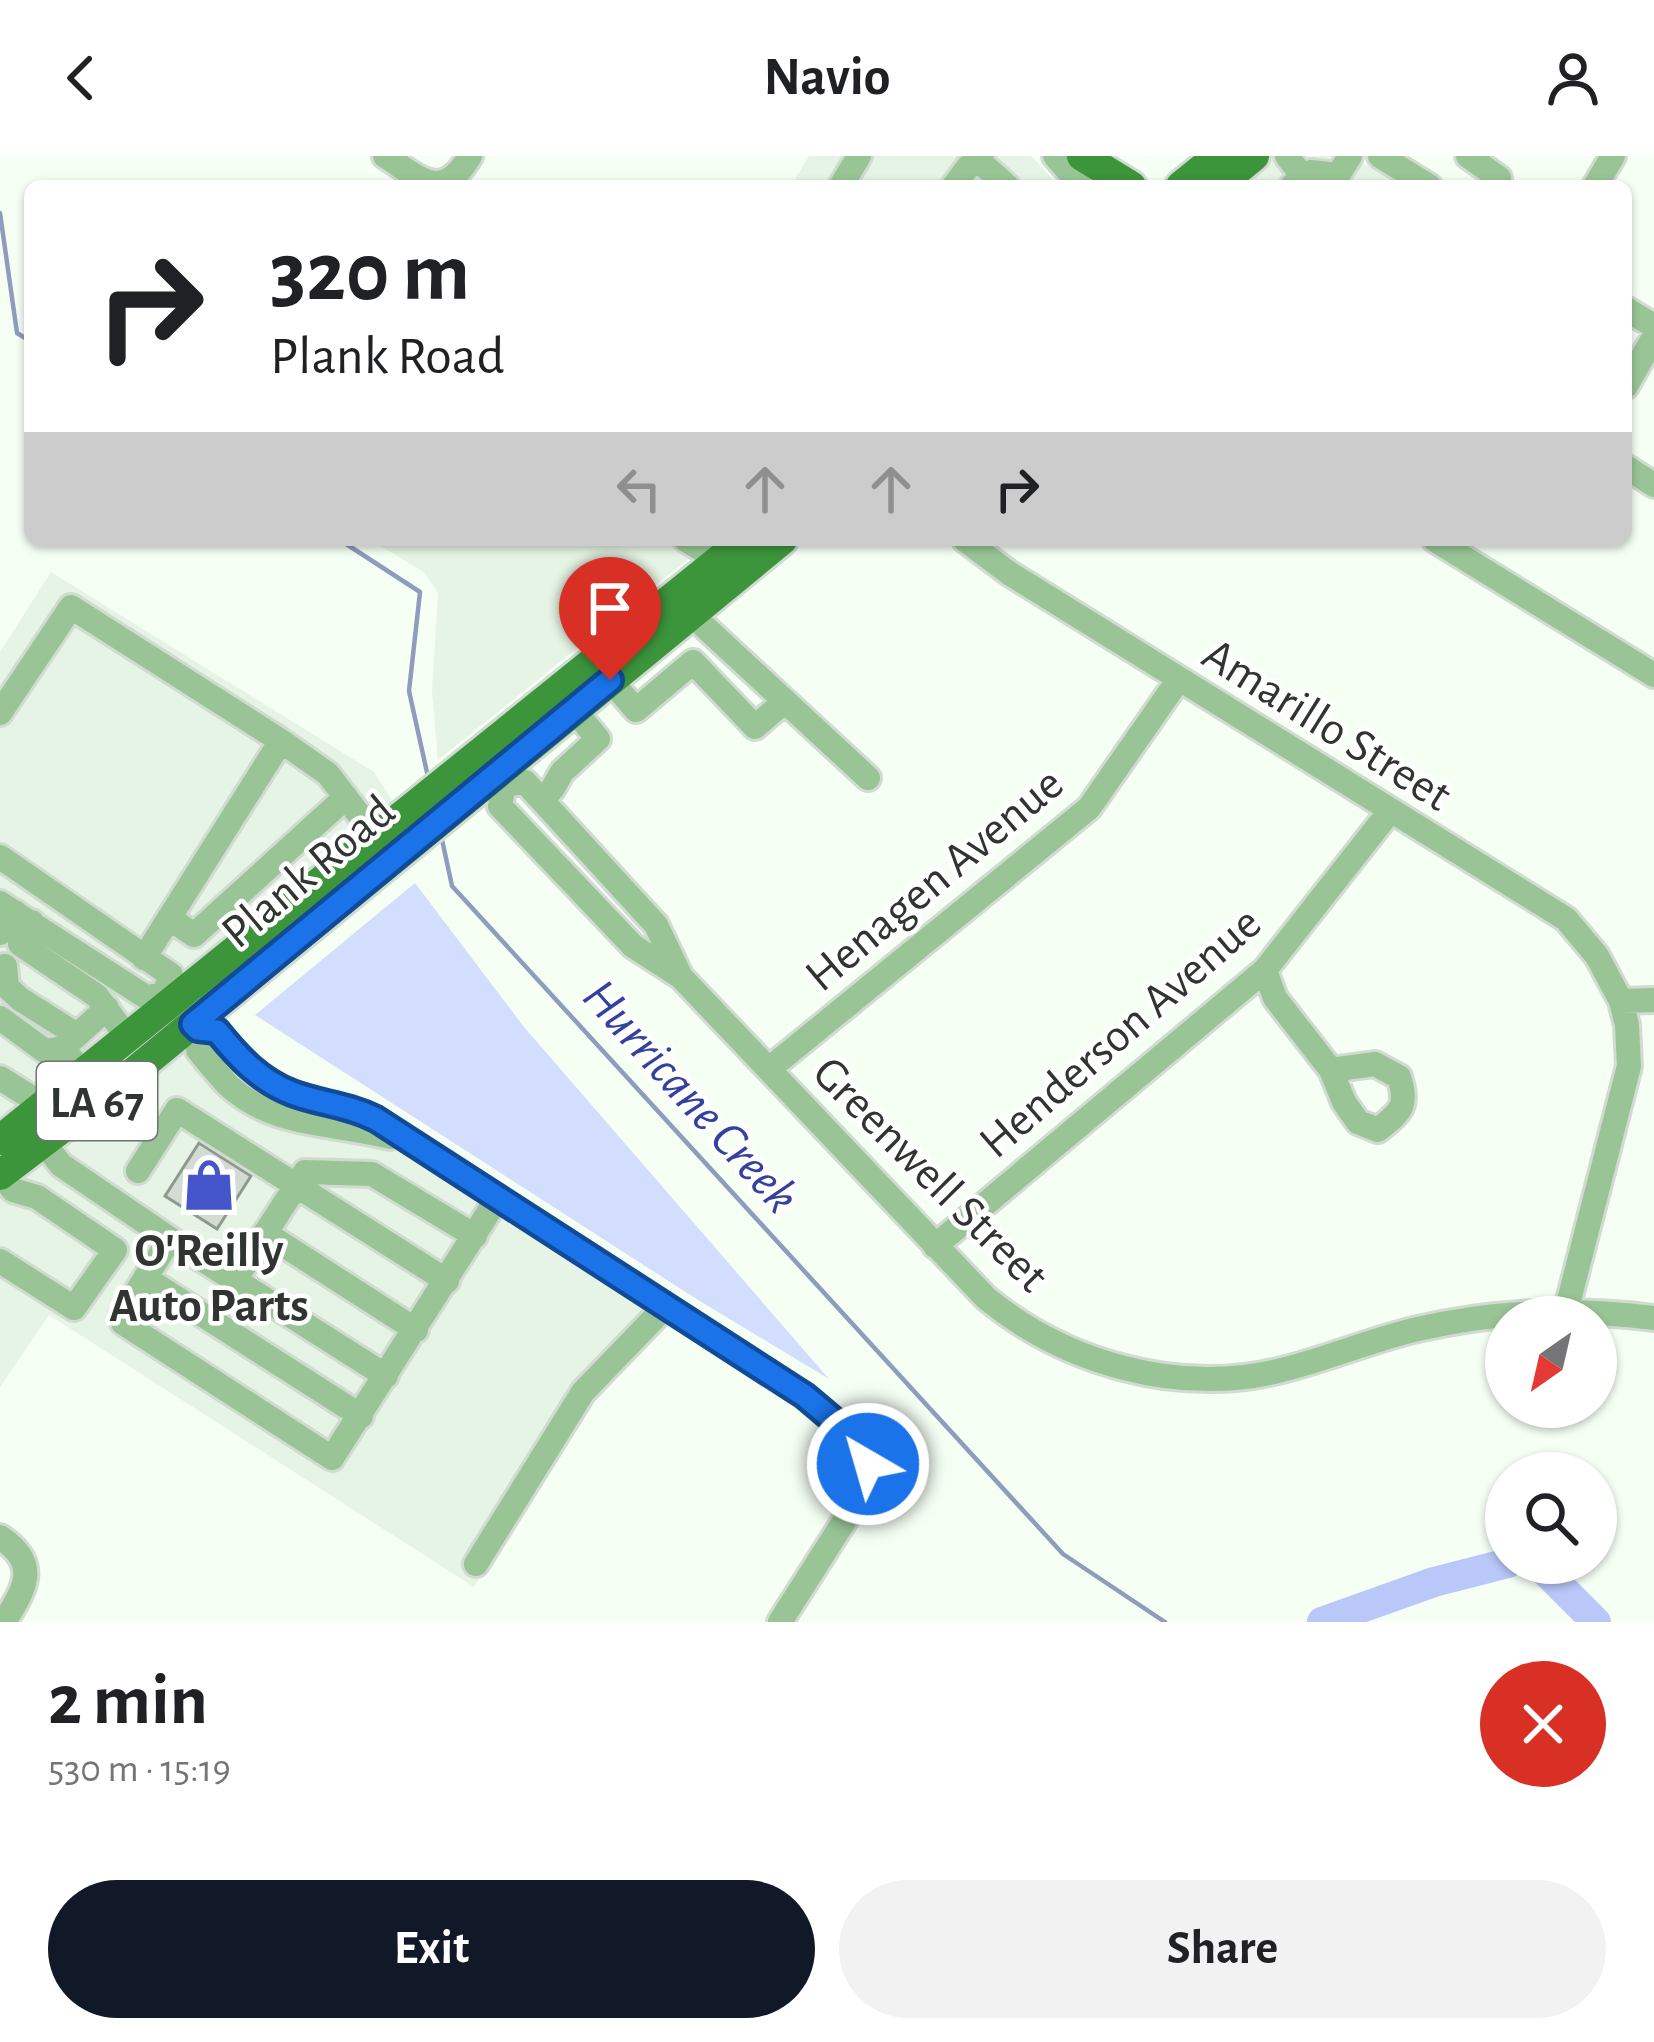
<!DOCTYPE html>
<html lang="en">
<head>
<meta charset="utf-8">
<style>
	body { margin:0; font-family:"Alegreya Sans",sans-serif; background:#f2f2f2; color:#202124; height:100vh; display:flex; flex-direction:column; font-size:45px; white-space:nowrap }
	* { box-sizing:border-box; margin:0 }
	p { font-size:39px; color:#757577 }
	.icon { flex:none; width:66px; height:66px; fill:none; stroke:currentColor; stroke-width:2; stroke-linecap:round; stroke-linejoin:round }
	.map { position:relative; height:1466px; overflow:hidden }
	.side { display:flex; flex-direction:column; background:#fff; flex:1 }
	.side>* { flex:none }
	.guide { position:absolute; left:24px; top:24px; width:1608px; height:366px; border-radius:18px; box-shadow:0 3px 9px #0004; background:#fff; color:#202124; overflow:hidden }
	.needle { width:78px; rotate:214deg }
	.tools { position:absolute; left:1485px; top:1140px; display:grid; gap:24px }
	.tools a { display:grid; place-items:center; width:132px; height:132px; border-radius:50%; background:#fff; box-shadow:0 3px 9px #0004; font-size:60px }
	.pin { position:absolute; display:grid; place-items:center; width:102px; height:102px; color:#fff; margin:-123px -51px; border-radius:50% 50% 50% 0; rotate:-45deg; box-shadow:0 0 12px #0007 }
	.pin .icon { rotate:45deg }
	.me { position:absolute; width:132px; margin:-66px; rotate:322deg; stroke-linejoin:round; filter:drop-shadow(0 0 9px #0008) }
	.turn { display:flex; align-items:center; gap:42px; height:252px; padding:0 48px; font-size:54px }
	.turn .icon { width:156px; height:156px; stroke-width:2.5 }
	.turn b { display:block; font-size:84px; line-height:102px }
	.lanes { display:flex; align-items:center; height:114px; padding:0 48px; background:#0003; justify-content:center; gap:60px; direction:ltr }
	.lanes .off { opacity:.35 }
	.round { display:grid; place-items:center; flex:none; width:126px; height:126px; border-radius:63px; background:#f2f2f2 }
	.overview { display:flex; align-items:center; justify-content:space-between; height:204px; padding:0 48px }
	h1 { font-size:72px; font-weight:700; line-height:90px }
	.cta { display:flex; gap:24px; margin-top:auto; padding:24px 48px }
	.cta a { flex:1; height:138px; border-radius:72px; background:#111827; color:#fff; font-size:48px; font-weight:700; line-height:138px; text-align:center }
	.cta a+a { background:#f2f2f2; color:#202124 }
	header { display:flex; justify-content:space-between; align-items:center; height:156px; padding:0 48px; background:#fff; font-size:54px; font-weight:700 }
	.map>svg:first-child { display:block }
	.built { fill:#e5f4e4 }
	.green { fill:#d3ddfd }
	.lines { fill:none; stroke-linecap:round; stroke-linejoin:round }
	.stream { stroke:#909cbd; stroke-width:4.5 }
	.river { stroke:#b9c8f9; stroke-width:30 }
	.building { fill:#d3dcd2; stroke:#8f988f; stroke-width:3 }
	.minor-casing { stroke:#d2dbd1; stroke-width:30 }
	.major-casing { stroke:#d2dbd1; stroke-width:36 }
	.minor { stroke:#99c596; stroke-width:24 }
	.major { stroke:#3c943b; stroke-width:30 }
	.route-casing { stroke:#114b97; stroke-width:30 }
	.route { stroke:#1a73e8; stroke-width:21 }
	.labels { text-anchor:middle; stroke-width:9; stroke-linejoin:round; paint-order:stroke }
	.shield { fill:#fff; stroke:#6f726f; stroke-width:3 }
	.shield-label { font-size:45px; font-weight:bold; fill:#313531 }
	.street-label { font-size:48px; fill:#313531; stroke:#fff }
	.poi-label { font-size:48px; font-weight:bold; fill:#313531; stroke:#fff }
	.water-label { font-size:51px; font-style:italic; fill:#34429e; stroke:#fff }
</style>
</head>
<body>
<header><svg class="icon" aria-label="back" viewBox="0 0 24 24"><path d="M15 5l-7 7 7 7"/></svg>Navio<svg class="icon" aria-label="person" viewBox="0 0 24 24"><circle cx="12" cy="8" r="4"/><path d="M4 21q1-7 8-7t8 7"/></svg></header>
<div class="map">
<svg width="1654" height="1466" viewBox="0 0 1654 1466">
	<rect width="100%" height="100%" fill="#f5fff4"/>
	<path class="built" d="M809,0h222l28,30h-268z
		M1276,0h76l49,30h-160z
		M371,384h341l-274,220 -6,-69 6,-98 -13,-20z
		M51,416l323,200 20,31 -394,325v-476z
		M184,878l54,59 172,50 246,159 -182,285 -425,-272 -49,72v-205z"/>
	<path class="green" d="M415,727l109,144 305,352 -131,-79 -443,-285z"/>
	<g class="lines">
		<path class="stream" d="M0,57l17,120 13,8
			M340,384l80,52 -11,99 19,86
			M441,679l11,51 611,668 102,68"/>
		<path class="river" d="M1537,1407l59,59
			M1322,1466l112,-40 74,-19"/>
	</g>
	<path class="building" d="M199,987l52,33 -34,53 -52,-33z"/>
	<g class="lines">
		<g class="minor-casing">
			<path id="minor" d="M385,0c36,23 57,47 85,0
				M1055,0l26,30
				M1287,0l16,21
				M1380,0l49,30
				M1468,0l31,22
				M979,5l28,25
				M841,30l18,-30
				M954,30l14,-19 11,-6 3,-5
				M1292,30l19,-14 27,3 12,-19
				M1595,30l18,-30
				M1626,153l28,17
				M1626,230l28,-49
				M1626,311l28,18
				M686,384l33,20
				M965,384l44,33 557,346 31,37 24,45
				M1435,384l219,135
				M680,448l188,174
				M610,524l26,30 57,-48 62,65 29,-25
				M0,557l71,-106 210,134
				M504,629l-4,21 133,140 48,31 305,321c79,65 191,97 292,73 47,-11 92,-31 140,-42 78,-18 157,-21 236,-11
				M504,629l21,-3 131,143 24,50
				M542,644l11,-12 9,-16 36,-33 -25,-30
				M0,701l171,118 -7,19
				M0,747l146,94 18,-3
				M169,762l25,17 152,-138
				M32,766l-12,22 77,52 30,41
				M0,777l15,-21
				M144,802l137,-217 47,33 48,63
				M5,810l2,21 13,12 57,36
				M1265,814l10,28 56,72 13,32 14,20 20,8c22,-18 31,-23 21,-53l-24,-13 -44,6
				M183,857l15,16 19,2c21,26 42,50 75,62 29,11 55,12 84,26l429,277 52,44 7,9 4,15 -4,26 -84,132
				M0,862l45,33 18,-3
				M198,873v21c10,12 20,25 31,36 46,42 105,36 161,51
				M769,913l320,-261 90,-129
				M83,917l-20,-25 44,-40
				M0,922l43,27
				M107,938l12,18 40,24
				M43,986l18,23 109,74 -48,76 1,8 209,135 165,-259
				M138,1015l39,-61 270,171
				M265,1077l151,97
				M170,1083l216,137
				M935,1090l330,-276 125,-159
				M0,1105l74,47 41,-58 -78,-53 -24,-7 -12,-16
				M145,1122l216,138
				M235,1124l70,-108 67,2 103,62
				M1566,1156l63,-246 -2,-41 -6,-24 33,-1
				M0,1381c40,27 26,50 4,85
				M476,1408l107,-172 82,-85"/>
		</g>
		<g class="major-casing">
			<path id="major" d="M1082,0l49,30
				M1181,30l37,-30
				M1217,30l37,-30
				M0,984l744,-600
				M0,1019l107,-81 675,-554"/>
		</g>
		<use href="#minor" class="minor"/>
		<use href="#major" class="major"/>
	</g>
	<g class="lines">
		<g class="route-casing">
			<path id="route" d="M610,524l-417,344 5,5 19,2c21,26 42,49 75,62 29,11 54,11 84,26l429,277 52,44 7,9 4,15"/>
		</g>
		<use href="#route" class="route"/>
	</g>
	<defs>
		<g id="shop-bare" transform="scale(4.14)"><path d="M-5-2.5h2.3a2.7 3.5 0 0 1 5.4 0H5L5.5 6h-11ZM-1.5-2.5h3a1.5 2.3 0 0 0-3 0Z" fill="#4555ca" stroke="#fff" stroke-width="2.5" paint-order="stroke"/></g>
	</defs>
	<g fill-rule="evenodd">
		<use href="#shop-bare" x="209" y="1029"/>
	</g>
	<g class="labels">
		<rect class="shield" x="37" y="906" width="120" height="78" rx="9"/>
		<g class="shield-label">
			<text x="97" y="961">LA 67</text>
		</g>
		<g class="street-label">
			<text transform="translate(1328 567) rotate(32)" y="17">Amarillo Street</text>
			<text transform="translate(307 714) rotate(-40)" y="17">Plank Road</text>
			<text transform="translate(933 722) rotate(-40)" y="17">Henagen Avenue</text>
			<text transform="translate(1119 875) rotate(-41)" y="17">Henderson Avenue</text>
			<text transform="translate(932 1017) rotate(45)" y="17">Greenwell Street</text>
		</g>
		<g class="poi-label">
			<text x="209" y="1110">O'Reilly<tspan x="209" dy="55">Auto Parts</tspan></text>
		</g>
		<g class="water-label">
			<text transform="translate(692 939) rotate(48)" y="18">Hurricane Creek</text>
		</g>
	</g>
</svg>
<div class="tools">
<a><svg class="needle" viewBox="-14 -14 28 28"><path d="M0-13l5 13h-10z" fill="#e53935"/><path d="M0 13l5-13h-10z" fill="#757577"/></svg></a>
<a><svg class="icon" aria-label="search" viewBox="0 0 24 24"><circle cx="10" cy="10" r="6"/><path d="M15 15l6 6"/></svg></a>
</div>
<div class="pin" style="left:610px;top:524px;background:#d93025"><svg class="icon" aria-label="arrive" viewBox="0 0 24 24"><path d="M6 21V4h12l-3 4 3 4H6"/></svg></div>
<svg class="me" style="left:868px;top:1308px" viewBox="-20 -20 40 40"><circle r="17" fill="#1a73e8" stroke="#fff" stroke-width="3"/><path d="M0-11L8 9 0 5-8 9z" fill="#fff"/></svg>
<div class="guide">
<div class="turn"><svg class="icon" aria-label="right" viewBox="0 0 24 24"><path d="M7 20v-9h11M14 6l5 5-5 5"/></svg><div><b>320 m</b>Plank Road</div></div>
<div class="lanes"><svg class="icon off" aria-label="left" viewBox="0 0 24 24"><path d="M17 20v-9H6M10 6l-5 5 5 5"/></svg><svg class="icon off" aria-label="ahead" viewBox="0 0 24 24"><path d="M12 20V5M6 11l6-6 6 6"/></svg><svg class="icon off" aria-label="ahead" viewBox="0 0 24 24"><path d="M12 20V5M6 11l6-6 6 6"/></svg><svg class="icon" aria-label="right" viewBox="0 0 24 24"><path d="M7 20v-9h11M14 6l5 5-5 5"/></svg></div>
</div>
</div>
<section class="side">
<div class="overview"><div><h1>2 min</h1><p>530 m · 15:19</p></div><a class="round" style="background:#d93025;color:#fff"><svg class="icon" aria-label="close" viewBox="0 0 24 24"><path d="M6 6l12 12M18 6L6 18"/></svg></a></div>
<div class="cta"><a>Exit</a><a>Share</a></div>
</section>
</body>
</html>
